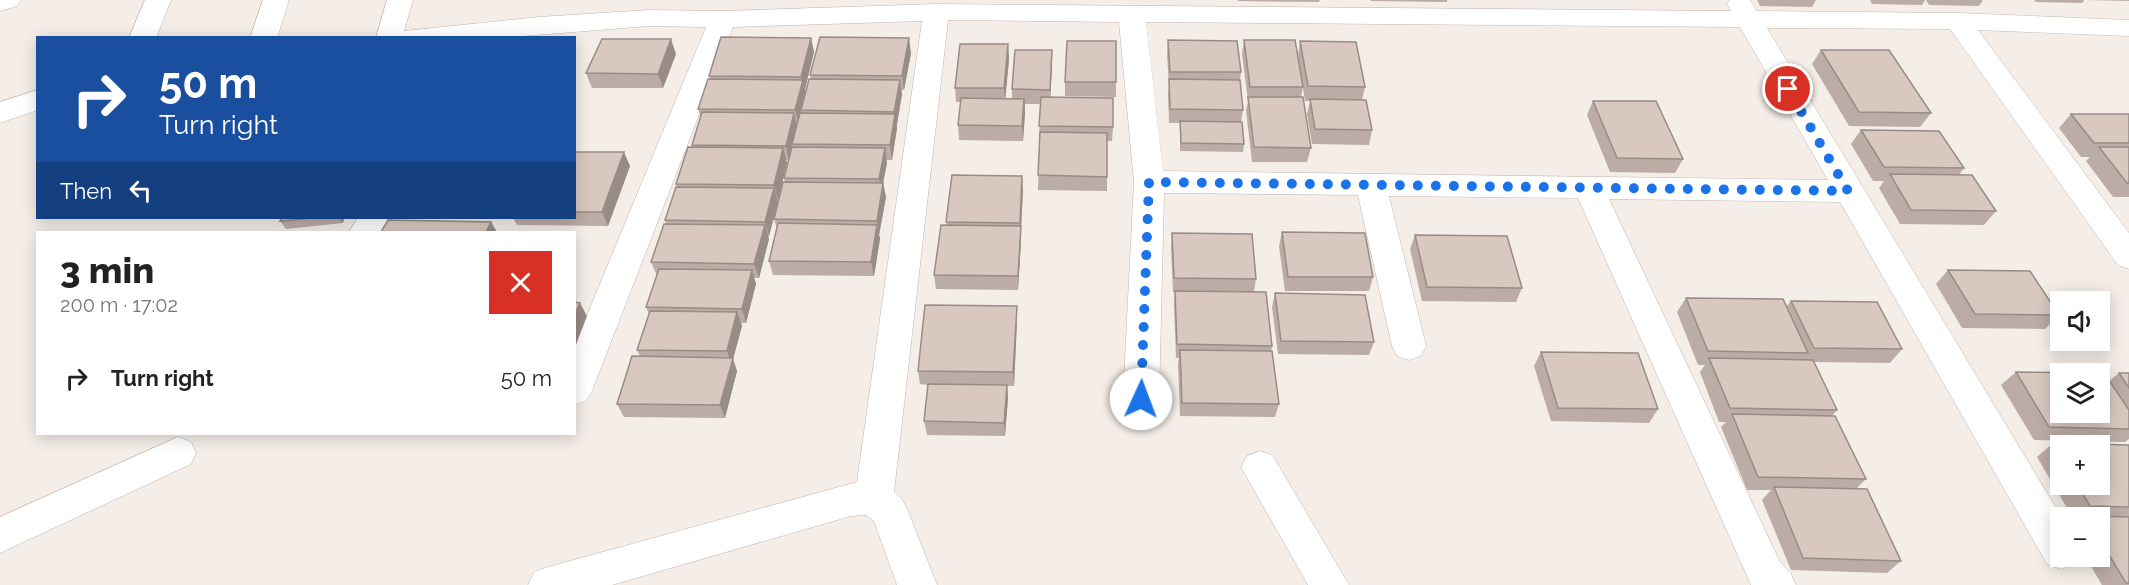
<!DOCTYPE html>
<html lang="en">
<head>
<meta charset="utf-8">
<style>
	body { margin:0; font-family:Raleway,sans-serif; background:#f6f6f6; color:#222; height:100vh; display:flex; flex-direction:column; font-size:22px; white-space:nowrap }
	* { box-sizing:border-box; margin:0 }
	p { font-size:20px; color:#767676 }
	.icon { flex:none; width:33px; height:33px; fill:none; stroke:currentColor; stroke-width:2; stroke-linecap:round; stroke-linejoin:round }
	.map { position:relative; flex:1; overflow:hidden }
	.sheet { position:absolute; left:36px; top:231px; width:540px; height:204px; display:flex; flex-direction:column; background:#fff; border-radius:0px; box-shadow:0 3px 15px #0003 }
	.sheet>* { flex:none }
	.top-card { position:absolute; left:36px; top:36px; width:540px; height:183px; border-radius:0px; box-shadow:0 3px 15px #0003; background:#1a4fa0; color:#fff; overflow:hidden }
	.fabs { position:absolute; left:2050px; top:291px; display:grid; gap:12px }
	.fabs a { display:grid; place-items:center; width:60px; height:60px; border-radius:0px; background:#fff; box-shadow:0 3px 15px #0003; font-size:30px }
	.pin { position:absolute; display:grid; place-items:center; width:51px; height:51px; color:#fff; margin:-26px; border:3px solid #fff; border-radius:50%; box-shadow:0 2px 6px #0007 }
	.me { position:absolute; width:66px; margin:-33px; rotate:2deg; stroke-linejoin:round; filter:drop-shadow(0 0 4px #0008) }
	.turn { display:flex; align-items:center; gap:21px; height:126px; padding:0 24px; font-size:27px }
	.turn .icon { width:78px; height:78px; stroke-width:2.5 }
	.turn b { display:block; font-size:42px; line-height:51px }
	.then { display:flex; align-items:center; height:57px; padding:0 24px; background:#0003; gap:12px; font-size:22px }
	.round { display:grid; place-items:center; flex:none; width:63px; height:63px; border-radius:0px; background:#f6f6f6 }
	.summary { display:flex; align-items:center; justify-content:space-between; height:102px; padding:0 24px }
	h1 { font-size:36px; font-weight:800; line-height:45px }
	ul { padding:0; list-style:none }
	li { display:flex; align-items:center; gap:18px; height:90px; padding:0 24px }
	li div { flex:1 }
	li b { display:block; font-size:22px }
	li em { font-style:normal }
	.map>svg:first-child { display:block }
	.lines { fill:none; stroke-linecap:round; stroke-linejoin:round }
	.minor-casing { stroke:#c3b5ad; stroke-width:1 }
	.minor { fill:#fff; fill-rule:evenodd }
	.wall { fill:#bbaca5; fill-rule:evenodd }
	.shaded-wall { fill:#988c86 }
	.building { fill:#d9c8c0; stroke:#988c86; stroke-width:1.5; fill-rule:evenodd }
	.route { stroke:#1a73e8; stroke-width:10; stroke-dasharray:0 18 }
</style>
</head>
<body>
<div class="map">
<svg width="2129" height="585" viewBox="0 0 2129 585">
	<rect width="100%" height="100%" fill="#f4ede8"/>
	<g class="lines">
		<g class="minor-casing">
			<path id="minor" d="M0,0h21l-4,6 -17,5z
				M145,0h26l-15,38h-27z
				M263,0h26l-12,38h-27z
				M387,0h26l-9,31 135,-14 110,-7 74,1 213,-7 795,7 -4,-7 3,-4h20l7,11 201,2 171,7v16l-151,-6 151,203v36l-11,-4 -168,-236 -183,-1 295,490 -1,38h17l-3,8 -14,5 -14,-5 -207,-362 -231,-3 171,363 10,10 6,13h-45l-173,-387 -189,-2 37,150 -5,10 -12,4 -12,-4 -5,-10 -34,-151 -194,-2 -5,206 -5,10 -13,5 -13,-5 -5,-10 11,-217 -15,-160 -171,-2 -54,472 8,7 6,12 29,74h-40l-23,-64 -8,-6 -15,1 -239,69h-84l6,-13 14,-5 309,-85 65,-461 -189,6 -141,364 -6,10 -12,4v-58l132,-320 -57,-1 -151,12h-122zM1146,22l594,5 88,153 -665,-9z
				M38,90v20l-38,13v-21z
				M358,218h32l-9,14h-32z
				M178,437l13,5 5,11 -5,11 -191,89v-36z
				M1260,451l13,5 76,129h-41l-67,-118 6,-11z"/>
		</g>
		<use href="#minor" class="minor"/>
	</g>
	<path class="wall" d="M1238,0h82l-1,2 -81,-1z
		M1371,0h76v2l-76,-1z
		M1757,0h59l-4,7 -52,-1z
		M1870,0h55l-3,5 -50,-1z
		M1926,0h57l-4,6 -50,-1z
		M2034,0h50l-2,3 -46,-1z
		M2086,0h43v1z
		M811,38l3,14 -9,37 1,4 5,-14 -1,-4 101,-22 -7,37h-3l1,4 -5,30v4l-5,32h-6l1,3 -4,20 3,14 -7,38 1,4 -6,37 -101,-1 -4,-14 8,-32 -3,-10 11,-37 -1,-4 5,-18h-3l1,3 -9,37h-1l1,2 -9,34h-1l1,3 -10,39h-5l2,6 -10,39h-5l1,3 -9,33 4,12 -12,47 -101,-1 -7,-13 23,-48 -3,-6 12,-36 -3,-7 11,-31 -6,-14 15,-38 -1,-4 12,-33 -1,-3 17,-37 -1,-2 9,-27 -3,-9 12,-30 -1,-3z
		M1168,40l73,32 -1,8 3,30 -2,12 3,22 -1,8 -63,-1v-28h-11l-1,-29 1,-8 -2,-32z
		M1244,40l59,47 -2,10 10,51 -4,14h-55l-6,-51 2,-10 -6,-47z
		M1300,41l65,46 -3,13 10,30 -3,15 -57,-1 -5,-30 3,-13h-5l-7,-46z
		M1008,44l1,15 -4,39h7v-9l40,-24 -2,32 63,30 -1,14h-5v50l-69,-1 2,-86h-15v9l-2,28 -64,-1 -1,-15 3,-23h-5l-1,-14z
		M1821,50l110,63 -11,14 -71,-1 -37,-62z
		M676,54l-13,34h-71l-6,-15z
		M1065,82h51v15l-51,-1z
		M1593,101l90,58 -8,14 -65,-1 -23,-57z
		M2071,114h58v83h-16l-27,-36 4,-4h-9l-22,-29z
		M1861,130l103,38 -5,7 37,36 -12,14 -84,-1 -21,-36 5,-7h-11l-22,-37z
		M574,152l56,14 -22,60 -91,-1 -4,-7h61z
		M1023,190l-2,38v13l-3,49 -82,-1 -2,-14 13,-50 -1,-3z
		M282,218h62l-1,5 -57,6 -6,-8z
		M1282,232l91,45 -4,14h-84l-6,-45z
		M1172,233l84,46 -2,13 18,54 -1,5 8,53 -4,13 -95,-1 -2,-52 1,-6h-3l-2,-53 1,-13h-2l-2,-45z
		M1415,235l107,53 -6,14 -94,-1 -12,-52z
		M1948,270l111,45 -14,14 -83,-1 -26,-44z
		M1275,293l99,49 -5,13 -91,-1 -6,-47z
		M1686,298l100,9 5,-6 111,48 -12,14 -76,-1 23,48 -5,6 34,63 -10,10 45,72 -14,12 -96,-3 -29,-70 9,-10h-24l-26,-63 5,-5h-7l-19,-50 5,-7h-7l-21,-53z
		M1017,320l-3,66h-7l1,12 -3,38 -78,-1 -3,-14 4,-36 -8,-1 -2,-13z
		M1541,352l117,57 -9,14 -98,-2 -17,-55z
		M2016,372l93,9 10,-8h10v66l-4,3 -91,-2 -33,-55z
		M2053,443l76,2v140h-27l-17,-29h15v-38h-27l-36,-61zM2061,446l39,38h-39z"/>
	<path class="shaded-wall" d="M811,38l3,14 -9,37 1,5 -5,16 -2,14 -4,-14 7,-28 -1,-5z
		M909,38l2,15 -7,37 -2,-14z
		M671,39l5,15 -13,34 -5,-14z
		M1008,44l1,15 -4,44 -1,-15z
		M1052,50v15l-2,39v-14z
		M900,80l2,14 -5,30v4l-5,32 -2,-15 5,-29 -1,-4z
		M1024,99l1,14 -2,28 -1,-15z
		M794,113l3,15 -5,16 -3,16 -3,-14z
		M783,148l4,15 -9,37 -4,-15z
		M885,148l2,15 -4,20 3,14 -7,38 -2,-14 5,-28 -3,-14z
		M624,152l6,14 -22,60 -6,-14z
		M1022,176l1,14 -2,38v13l-3,49v-14z
		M774,188l4,14 -9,34 -4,-14z
		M339,218h5l-1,5z
		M491,222l6,10h-11z
		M765,225l4,14 -10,39 -5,-14z
		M877,225l3,14 -6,37 -3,-14z
		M752,270l4,14 -10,39 -4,-14z
		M580,303l7,13 -13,34v-34z
		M1017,306v14l-3,66 -1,-14z
		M737,312l5,14 -9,33 4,12 -12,47 -5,-13 11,-42 -4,-12z
		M1007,385l1,13 -3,38 -1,-13z"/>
	<path class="building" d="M721,37l90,1 -10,39 -92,-1z
		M820,37l89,1 -7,38 -92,-1z
		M602,39h69l-13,35 -72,-1z
		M1168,40l69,1 4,31h-71z
		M1244,40h51l8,47h-53z
		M1067,41h49v41h-51z
		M1300,41l56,1 9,45 -57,-1z
		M960,44h48l-4,44h-49z
		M1015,50h37l-2,40 -38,-1z
		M1821,50h68l42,63 -72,-1z
		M708,79l95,1 -8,30 -97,-1z
		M809,79l91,1 -6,32 -93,-2z
		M1169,79l71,1 3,30 -73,-1z
		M1041,97l72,1v29l-74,-1z
		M1248,97h55l8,51 -57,-1z
		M961,98l63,1 -2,27 -64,-1z
		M1310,99l56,1 6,30 -57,-1z
		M1593,101h63l27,58 -66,-1z
		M702,112l92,1 -8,33 -94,-1z
		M800,113l95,1 -5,31 -98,-1z
		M2071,114h58v29h-35z
		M1180,121l62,1 2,22 -63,-1z
		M1861,130l78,1 25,37 -80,-1z
		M1040,132l67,1v44l-69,-2z
		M688,147l95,1 -9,37 -98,-1z
		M792,147l93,1 -6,31 -95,-1z
		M2099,147h30v36h-2z
		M574,152h50l-22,60h-28z
		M1890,174l82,1 24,36 -85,-1z
		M952,175l70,1 -2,47 -74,-1z
		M783,182l100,1 -6,38 -103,-2z
		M676,187l98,1 -9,34 -100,-2z
		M282,218h31l-33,3z
		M388,220l103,2 -5,10h-105z
		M778,223l99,2 -6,37 -102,-1z
		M664,224l101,1 -11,39 -103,-2z
		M941,225l80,1 -3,50 -84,-1z
		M1282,232l83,1 8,44h-85z
		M1172,233l80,1 4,45 -82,-1z
		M1415,235l92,1 15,52 -95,-1z
		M659,269l93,1 -10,39 -96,-2z
		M1948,270l82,1 29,44 -84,-1z
		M1175,291l91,1 6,54 -95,-2z
		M1275,293l90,2 9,47 -93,-1z
		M1686,298l97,1 25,54 -100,-2z
		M1791,301l86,1 25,47 -88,-1z
		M574,302l6,1 -6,13z
		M925,305l92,1 -4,66 -95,-1z
		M650,311l87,1 -10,39 -90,-1z
		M1180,350l92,1 7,53 -97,-1z
		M1541,352l97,1 20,56 -100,-1z
		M632,356l101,2 -13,47 -103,-1z
		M1709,358l104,2 24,50 -107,-2z
		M2016,372l88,1 25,37v19l-80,-2zM2061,374h39v38h-39z
		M2119,373h10v15z
		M928,384l79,1 -3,38 -80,-2z
		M1732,414l103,2 31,63 -108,-2z
		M2053,443l76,2v62l-39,-1 -13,-22h23v-38h-39v11z
		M1774,487l93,2 34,72 -98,-3z
		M2085,516l44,1v66h-3l-26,-43v-22h-14z"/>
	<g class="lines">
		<path class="route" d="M1141,399l8,-217 699,9 -60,-102"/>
	</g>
</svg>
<div class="fabs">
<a><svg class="icon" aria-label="sound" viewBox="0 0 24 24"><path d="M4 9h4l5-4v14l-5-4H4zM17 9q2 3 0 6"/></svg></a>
<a><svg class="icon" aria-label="layers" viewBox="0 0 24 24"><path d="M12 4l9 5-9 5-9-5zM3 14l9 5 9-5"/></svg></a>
<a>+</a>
<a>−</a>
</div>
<div class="pin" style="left:1788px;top:89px;background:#d93025"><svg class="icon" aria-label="arrive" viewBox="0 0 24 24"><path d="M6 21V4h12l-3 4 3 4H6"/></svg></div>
<svg class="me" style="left:1141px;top:399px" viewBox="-20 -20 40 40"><circle r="19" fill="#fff"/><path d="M0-13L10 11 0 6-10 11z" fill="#1a73e8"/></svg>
<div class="top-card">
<div class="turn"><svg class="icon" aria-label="right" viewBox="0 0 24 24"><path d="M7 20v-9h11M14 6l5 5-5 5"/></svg><div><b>50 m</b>Turn right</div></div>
<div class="then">Then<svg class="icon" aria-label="left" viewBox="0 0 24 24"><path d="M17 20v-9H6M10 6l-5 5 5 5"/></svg></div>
</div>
<section class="sheet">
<div class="summary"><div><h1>3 min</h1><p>200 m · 17:02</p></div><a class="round" style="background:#d93025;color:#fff"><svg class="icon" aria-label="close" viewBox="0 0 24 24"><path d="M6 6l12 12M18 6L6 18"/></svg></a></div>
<ul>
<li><svg class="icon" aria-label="right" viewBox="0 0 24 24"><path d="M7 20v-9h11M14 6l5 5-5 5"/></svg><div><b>Turn right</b></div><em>50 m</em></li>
</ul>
</section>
</div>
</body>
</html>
